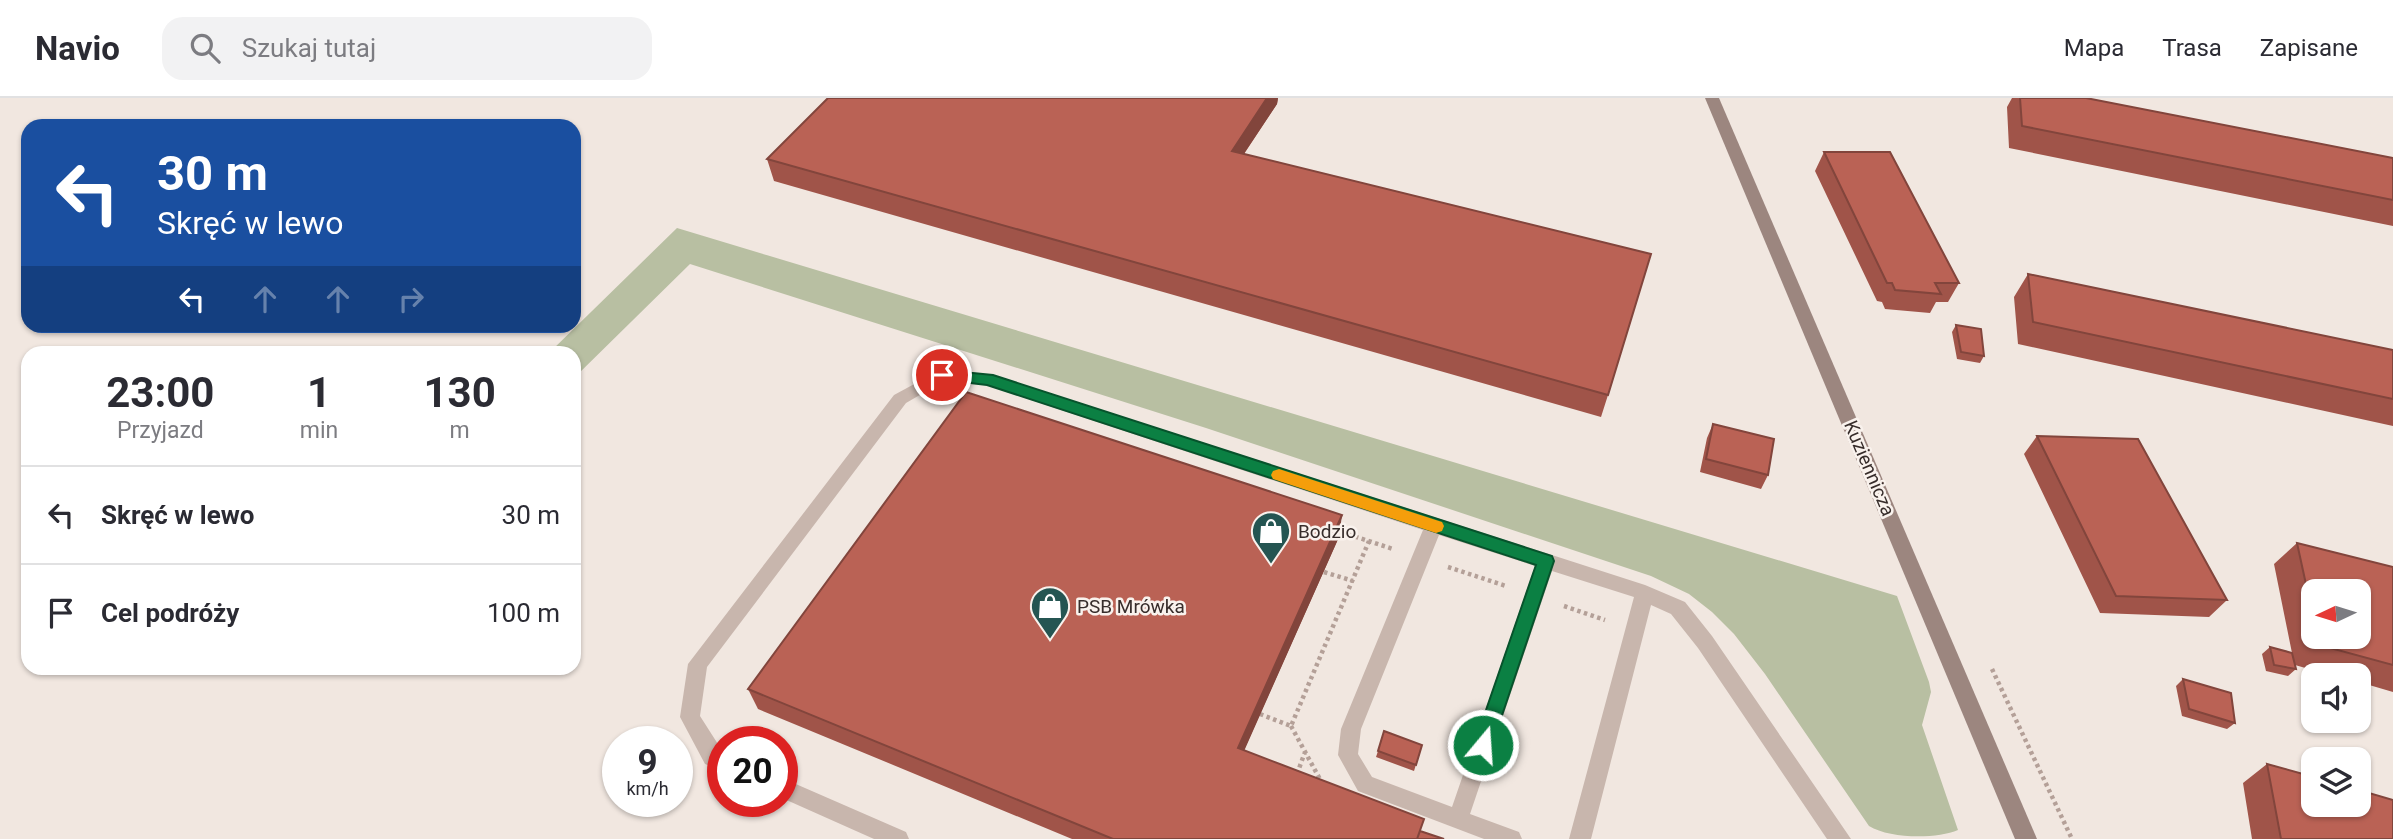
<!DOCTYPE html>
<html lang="pl">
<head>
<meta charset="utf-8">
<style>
	body { margin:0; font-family:Roboto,sans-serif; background:#f2f2f3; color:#2b2b33; height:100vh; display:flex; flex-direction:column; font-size:26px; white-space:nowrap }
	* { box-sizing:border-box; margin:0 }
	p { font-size:23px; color:#7c7c81 }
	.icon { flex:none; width:38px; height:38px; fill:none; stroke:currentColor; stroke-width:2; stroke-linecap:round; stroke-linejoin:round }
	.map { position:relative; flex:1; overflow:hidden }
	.panel { position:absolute; left:21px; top:248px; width:560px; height:329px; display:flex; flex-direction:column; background:#fff; border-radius:21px; box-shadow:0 2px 5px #0004 }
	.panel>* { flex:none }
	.top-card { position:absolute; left:21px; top:21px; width:560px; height:214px; border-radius:21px; box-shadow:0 2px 5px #0004; background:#1a4fa0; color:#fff; overflow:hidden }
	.needle { width:46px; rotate:266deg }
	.fabs { position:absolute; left:2301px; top:481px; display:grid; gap:14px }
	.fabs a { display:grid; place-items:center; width:70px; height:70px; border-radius:14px; background:#fff; box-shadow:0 2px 5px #0004; font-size:35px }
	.speed { position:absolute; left:602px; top:628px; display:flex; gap:14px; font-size:35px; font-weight:700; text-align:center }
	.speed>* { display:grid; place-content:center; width:91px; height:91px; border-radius:50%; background:#fff; box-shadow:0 2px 5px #0004; line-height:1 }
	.speed small { font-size:18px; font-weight:400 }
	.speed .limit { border:10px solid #d22; background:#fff; color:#111 }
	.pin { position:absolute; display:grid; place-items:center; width:60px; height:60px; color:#fff; margin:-30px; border:4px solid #fff; border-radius:50%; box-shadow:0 2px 7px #0007 }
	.me { position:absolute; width:77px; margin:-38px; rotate:18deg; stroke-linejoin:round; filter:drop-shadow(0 0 5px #0008) }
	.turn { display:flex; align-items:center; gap:24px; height:147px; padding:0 21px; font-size:32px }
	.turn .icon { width:91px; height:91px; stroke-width:2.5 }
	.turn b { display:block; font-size:49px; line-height:60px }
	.lanes { display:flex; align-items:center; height:66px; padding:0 21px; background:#0003; justify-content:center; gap:35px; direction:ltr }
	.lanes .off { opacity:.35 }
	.eta { display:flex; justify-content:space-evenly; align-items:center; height:119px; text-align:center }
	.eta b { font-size:42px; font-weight:700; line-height:49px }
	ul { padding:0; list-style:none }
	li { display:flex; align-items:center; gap:21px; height:98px; padding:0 21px; border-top:2px solid #e1e1e2 }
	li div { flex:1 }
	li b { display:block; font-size:26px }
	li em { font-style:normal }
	header { display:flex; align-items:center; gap:42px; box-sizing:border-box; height:98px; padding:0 35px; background:#fff; border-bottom:2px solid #e1e1e2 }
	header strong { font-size:33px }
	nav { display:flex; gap:38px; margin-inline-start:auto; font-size:24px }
	.search { width:490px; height:63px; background:#f2f2f3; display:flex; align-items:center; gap:18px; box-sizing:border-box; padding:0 24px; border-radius:21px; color:#7c7c81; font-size:26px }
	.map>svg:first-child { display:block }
	.green { fill:#b8bfa2 }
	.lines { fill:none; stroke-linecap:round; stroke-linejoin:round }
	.path { stroke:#b4a098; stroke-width:4.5; stroke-dasharray:3.5 3.5; stroke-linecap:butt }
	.service { fill:#c8b6ad; fill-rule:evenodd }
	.secondary { fill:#9c867f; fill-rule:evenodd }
	.wall { fill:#a05449; fill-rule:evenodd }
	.shaded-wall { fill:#82453c }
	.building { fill:#ba6255; stroke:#82453c; stroke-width:2 }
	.route { fill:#0b8043; stroke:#07532c; stroke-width:2 }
	.slow { fill:#f59e0b }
	.labels { text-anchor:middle; stroke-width:5; stroke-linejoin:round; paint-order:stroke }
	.street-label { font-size:19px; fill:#372d2b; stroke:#f9f2ed }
	.poi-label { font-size:19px; fill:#372d2b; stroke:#f9f2ed; text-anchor:start }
</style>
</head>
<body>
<header>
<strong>Navio</strong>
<div class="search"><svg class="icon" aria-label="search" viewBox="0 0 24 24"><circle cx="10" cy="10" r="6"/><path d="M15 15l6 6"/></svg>Szukaj tutaj</div>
<nav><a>Mapa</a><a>Trasa</a><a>Zapisane</a></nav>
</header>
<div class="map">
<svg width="2393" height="741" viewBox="0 0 2393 741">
	<rect width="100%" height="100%" fill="#f1e7e0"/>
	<path class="green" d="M677,130l1220,368 32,86 2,10 -9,33 36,105c-21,9 -68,9 -89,-4l-104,-152 -31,-40 -22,-22 -23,-18 -38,-18 -445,-148 -516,-164 -116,114v-24l-25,-1z"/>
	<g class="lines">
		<path class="path" d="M1335,432l58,19
			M1448,469l58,19
			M1324,474l29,9
			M1564,508l41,14
			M1992,571l80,170
			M1260,616l31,12 78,-185
			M1291,628l31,57
			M1297,676l8,-22"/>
		<path class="service" d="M942,271l51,6 652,210 40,17 27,34 139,203h-24l-129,-191 -27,-34 -20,-9 -60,234h-22l65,-242 -82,-26 -82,243 49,18 3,7h-38l-126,-48 -20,-36 3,-26 82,-199 -437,-145 -42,-4 -38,22 -199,264 -7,49 23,36v19l-18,-7 -25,-47 8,-53 206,-269zM1439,437l96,31 -83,241 -80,-30 -14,-23 3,-25z
			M782,680l124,54 3,7h-35l-92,-41z"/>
		<path class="secondary" d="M1705,0h14l318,741h-22z"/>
	</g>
	<path class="wall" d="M828,0h450l-1,6 -33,50 364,241 -7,22 -827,-236 -7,-22z
		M2012,0h74l307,60v68l-384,-78 -2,-41z
		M1824,54l135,131 -11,19h-12l-6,11 -45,-4 -3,-7 -5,-1 -62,-130z
		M2028,176l365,76v76l-375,-82 -4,-47z
		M1956,227l28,31 -4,7 -23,-4 -5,-27z
		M1713,326l55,51 -7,14 -61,-17 7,-34z
		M2037,338l190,164 -18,17 -109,-4 -76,-159z
		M1339,439l-95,213 176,82 24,7h-372l-314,-130 -10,-20z
		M2297,445l96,24v125l-34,-10v-6h-26l-38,-11 1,4 -8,7 -22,-5 -4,-17 8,-7 22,6 -18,-89zM2314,494l45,45h-45z
		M2183,581l52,44 -8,6 -45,-13 -6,-30z
		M1422,647l-8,26 -38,-14 2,-6z
		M2267,666l126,75h-141l-9,-56z"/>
	<path class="shaded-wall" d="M1267,0h11l-1,6 -46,69 1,-22z
		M1342,417l-3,22 -102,230 1,-19z"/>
	<path class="building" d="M828,0h439l-35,53 419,103 -43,141 -841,-236z
		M2020,0h66l307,60v42l-371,-74z
		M1824,54h66l69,131h-24l6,11 -46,-4 -3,-7h-5z
		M2028,176l365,76v49l-360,-77z
		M1956,227l25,4 3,27 -23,-4z
		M966,294l376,123 -104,233 186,71 -7,20h-304l-365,-150z
		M1713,326l61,15 -6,36 -62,-16z
		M2037,338l101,3 89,161 -111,-4z
		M2297,445l96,24v98l-74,-20 -2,-8h42v-45h-45v29z
		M2270,549l22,6 4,16 -22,-4z
		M2183,581l48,14 4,30 -46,-14z
		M1384,633l38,14 -6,20 -38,-14z
		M2267,666l47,13v28h45v-15l34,10v39h-112z
		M1420,733l24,8h-27z"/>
	<path class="route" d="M942,272l51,5 559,181 2,5 -64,190 -7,2 -6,-2 -3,-6 62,-180 -549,-180 -50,-6 -2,-4z"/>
	<path class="slow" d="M1279,371l163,53 2,4 -2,5 -6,2 -163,-54 -2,-4 2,-4z"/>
	<defs>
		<g id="shop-pin" transform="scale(2.0125)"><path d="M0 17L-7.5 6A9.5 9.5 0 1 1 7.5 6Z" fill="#255552" stroke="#f9f2ed"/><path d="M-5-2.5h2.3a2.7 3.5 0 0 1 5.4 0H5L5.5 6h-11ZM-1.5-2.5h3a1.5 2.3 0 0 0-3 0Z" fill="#fff"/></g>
	</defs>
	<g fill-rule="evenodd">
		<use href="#shop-pin" x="1271" y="433"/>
		<use href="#shop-pin" x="1050" y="508"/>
	</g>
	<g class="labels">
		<g class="street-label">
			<text transform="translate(1870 370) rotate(67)" y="7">Kuziennicza</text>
		</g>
		<g class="poi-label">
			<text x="1298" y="440">Bodzio</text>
			<text x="1077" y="515">PSB Mrówka</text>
		</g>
	</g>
</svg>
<div class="fabs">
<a><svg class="needle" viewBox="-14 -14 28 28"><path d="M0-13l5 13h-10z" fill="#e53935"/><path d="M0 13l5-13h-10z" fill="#7c7c81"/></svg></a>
<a><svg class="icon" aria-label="sound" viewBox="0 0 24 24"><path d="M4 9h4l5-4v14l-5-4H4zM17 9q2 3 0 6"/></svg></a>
<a><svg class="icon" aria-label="layers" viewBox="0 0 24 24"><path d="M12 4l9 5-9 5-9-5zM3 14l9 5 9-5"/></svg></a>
</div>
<div class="speed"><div>9<small>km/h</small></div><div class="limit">20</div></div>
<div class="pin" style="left:942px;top:277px;background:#d93025"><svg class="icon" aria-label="arrive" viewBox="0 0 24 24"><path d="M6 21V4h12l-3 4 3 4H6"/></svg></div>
<svg class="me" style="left:1483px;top:647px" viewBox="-20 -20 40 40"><circle r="17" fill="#0b8043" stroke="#fff" stroke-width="3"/><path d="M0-11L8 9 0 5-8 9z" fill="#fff"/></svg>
<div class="top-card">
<div class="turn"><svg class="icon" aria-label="left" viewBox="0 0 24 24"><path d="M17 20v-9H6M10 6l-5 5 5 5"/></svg><div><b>30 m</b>Skręć w lewo</div></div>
<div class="lanes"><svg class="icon" aria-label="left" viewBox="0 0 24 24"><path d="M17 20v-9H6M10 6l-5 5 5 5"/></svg><svg class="icon off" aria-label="ahead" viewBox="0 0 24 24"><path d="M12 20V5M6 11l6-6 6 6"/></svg><svg class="icon off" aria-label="ahead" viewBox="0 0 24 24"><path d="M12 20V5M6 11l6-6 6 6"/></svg><svg class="icon off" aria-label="right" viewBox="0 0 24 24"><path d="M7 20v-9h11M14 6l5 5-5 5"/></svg></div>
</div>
<section class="panel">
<div class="eta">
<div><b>23:00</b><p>Przyjazd</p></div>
<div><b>1</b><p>min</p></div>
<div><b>130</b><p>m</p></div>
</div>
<ul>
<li><svg class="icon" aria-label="left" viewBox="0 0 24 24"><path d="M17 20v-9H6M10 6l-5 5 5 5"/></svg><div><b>Skręć w lewo</b></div><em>30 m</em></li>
<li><svg class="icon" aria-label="arrive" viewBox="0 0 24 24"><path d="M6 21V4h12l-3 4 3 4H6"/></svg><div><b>Cel podróży</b></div><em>100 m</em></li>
</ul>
</section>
</div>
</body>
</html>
